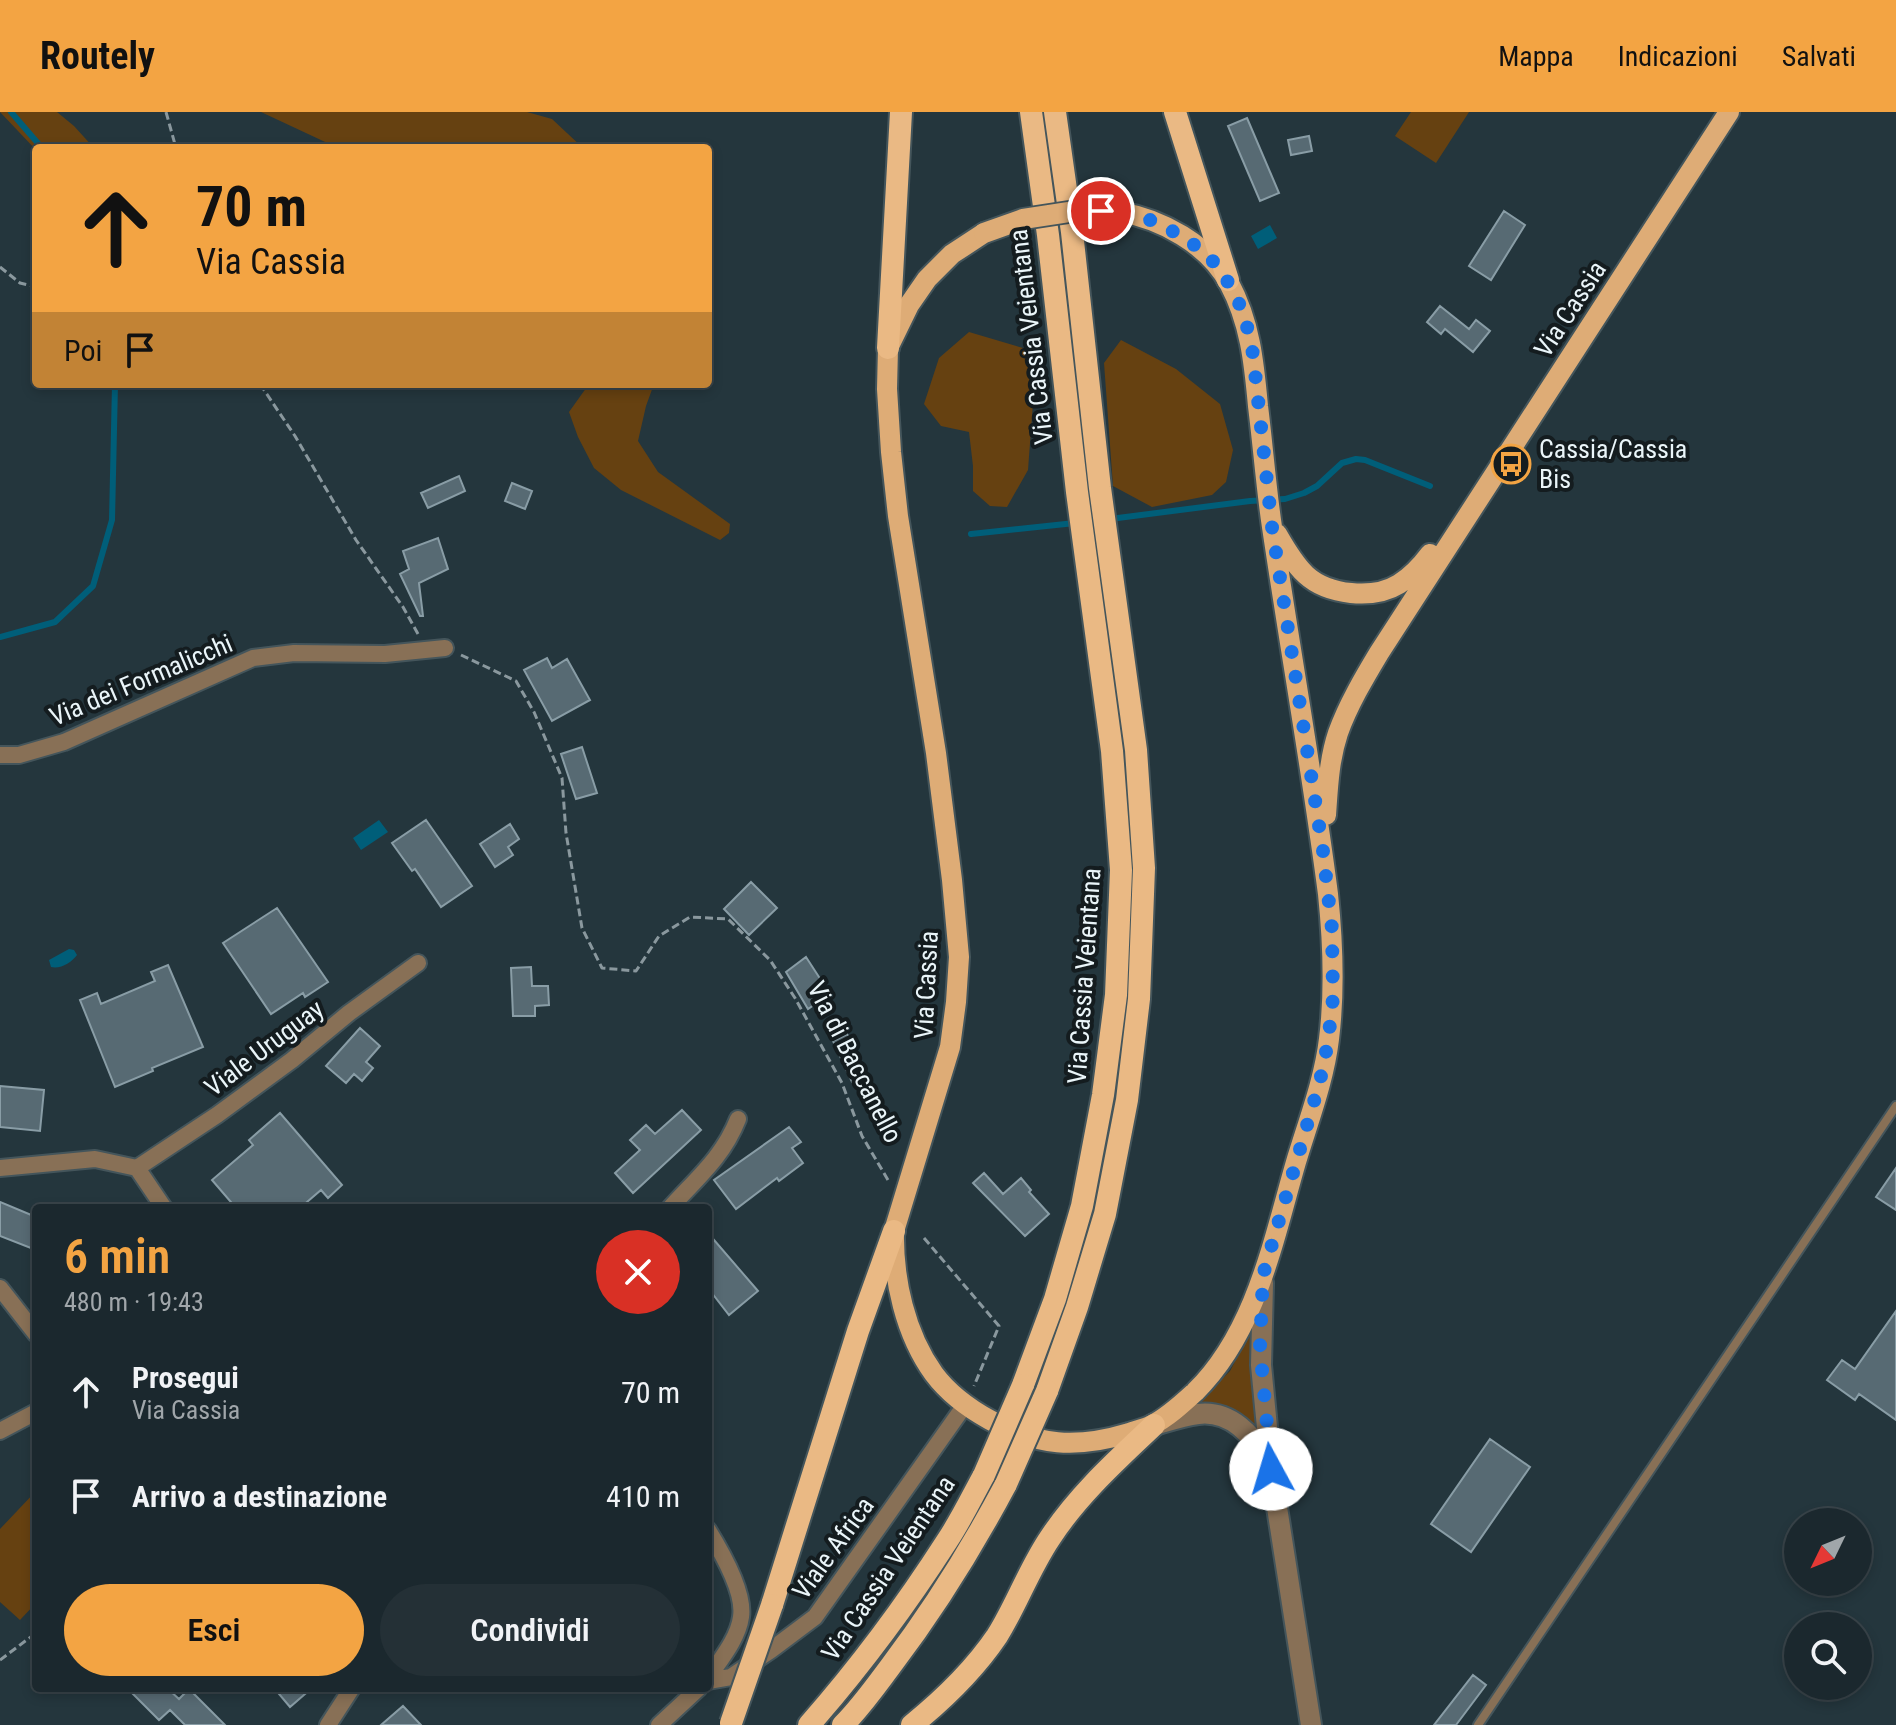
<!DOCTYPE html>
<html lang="it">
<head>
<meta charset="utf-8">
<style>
	body { margin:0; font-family:"Roboto Condensed",sans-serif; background:#243036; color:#f1f3f6; height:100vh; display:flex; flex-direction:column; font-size:30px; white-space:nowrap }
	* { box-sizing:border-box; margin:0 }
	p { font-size:26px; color:#a0a6aa }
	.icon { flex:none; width:44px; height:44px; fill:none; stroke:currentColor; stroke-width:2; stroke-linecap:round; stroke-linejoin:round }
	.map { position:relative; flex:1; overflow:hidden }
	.sheet { position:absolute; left:32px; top:1092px; width:680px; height:488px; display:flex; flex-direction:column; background:#1b282e; border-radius:8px; box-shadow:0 4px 12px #0003,0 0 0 2px #39444a }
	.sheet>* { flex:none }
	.hud { position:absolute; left:32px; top:32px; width:680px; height:244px; border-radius:8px; box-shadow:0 4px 12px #0003,0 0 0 2px #39444a; background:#f3a443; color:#111; overflow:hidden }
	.needle { width:52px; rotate:227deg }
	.tools { position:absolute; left:1784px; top:1396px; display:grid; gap:16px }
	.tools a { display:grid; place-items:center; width:88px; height:88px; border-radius:50%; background:#1b282e; box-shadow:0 4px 12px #0003,0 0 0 2px #39444a; font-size:40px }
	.pin { position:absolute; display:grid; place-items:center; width:68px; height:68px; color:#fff; margin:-34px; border:4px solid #fff; border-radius:50%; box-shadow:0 2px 8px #0007 }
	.me { position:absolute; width:88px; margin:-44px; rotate:354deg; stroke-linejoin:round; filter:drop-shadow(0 0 6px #0008) }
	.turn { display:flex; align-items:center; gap:28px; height:168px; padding:0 32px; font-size:36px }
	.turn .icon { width:104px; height:104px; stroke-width:2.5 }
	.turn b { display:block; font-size:56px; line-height:68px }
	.then { display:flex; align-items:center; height:76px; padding:0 32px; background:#0003; gap:16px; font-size:30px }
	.round { display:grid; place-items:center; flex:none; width:84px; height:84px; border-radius:42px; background:#243036 }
	.head { display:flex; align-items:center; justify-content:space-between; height:136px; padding:0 32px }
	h1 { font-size:48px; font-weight:600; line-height:60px; color:#f3a443 }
	.action { display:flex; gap:16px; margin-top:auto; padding:16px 32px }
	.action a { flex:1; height:92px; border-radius:48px; background:#f3a443; color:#111; font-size:32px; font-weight:600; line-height:92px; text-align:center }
	.action a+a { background:#243036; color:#f1f3f6 }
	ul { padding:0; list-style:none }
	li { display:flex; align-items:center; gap:24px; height:104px; padding:0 32px }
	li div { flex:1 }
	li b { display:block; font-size:30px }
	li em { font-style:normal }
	header { display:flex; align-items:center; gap:48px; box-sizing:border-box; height:112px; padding:0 40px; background:#f3a443; color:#111 }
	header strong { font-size:38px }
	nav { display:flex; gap:44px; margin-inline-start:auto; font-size:28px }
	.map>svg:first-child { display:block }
	.green { fill:#664111 }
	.water { fill:#005e79 }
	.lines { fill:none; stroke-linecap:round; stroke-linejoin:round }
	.stream { stroke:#005e79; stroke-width:6 }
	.building { fill:#576a73; stroke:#899da6; stroke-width:2 }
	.service-casing { stroke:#44555b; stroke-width:12 }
	.minor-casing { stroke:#44555b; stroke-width:20 }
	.tertiary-casing { stroke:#44555b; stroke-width:24 }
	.primary-casing { stroke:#44555b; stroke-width:24 }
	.trunk-casing { stroke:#44555b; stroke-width:26 }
	.path { stroke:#8a989e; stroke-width:3; stroke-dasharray:8 4; stroke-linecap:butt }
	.service { stroke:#887056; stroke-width:8 }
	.minor { stroke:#887056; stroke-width:16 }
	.tertiary { stroke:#887056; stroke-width:20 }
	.primary { stroke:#deac76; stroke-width:20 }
	.trunk { stroke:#eab984; stroke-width:22 }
	.primary-bridge-casing { stroke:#44555b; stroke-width:24; stroke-linecap:butt }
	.trunk-bridge-casing { stroke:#44555b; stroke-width:26; stroke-linecap:butt }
	.primary-bridge { stroke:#deac76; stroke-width:20 }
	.trunk-bridge { stroke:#eab984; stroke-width:22 }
	.route { stroke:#1a73e8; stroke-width:14; stroke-dasharray:0 25.2 }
	.labels { text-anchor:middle; stroke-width:8; stroke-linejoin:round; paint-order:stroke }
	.street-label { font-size:26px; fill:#eaf5f9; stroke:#141c1f }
	.poi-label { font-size:26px; fill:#eaf5f9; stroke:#141c1f; text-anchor:start }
</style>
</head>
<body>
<header>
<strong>Routely</strong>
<nav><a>Mappa</a><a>Indicazioni</a><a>Salvati</a></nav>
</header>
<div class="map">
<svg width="1896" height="1613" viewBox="0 0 1896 1613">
	<rect width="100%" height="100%" fill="#24363d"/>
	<path class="green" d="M0,0h57l17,14 20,22h-58v2z
		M261,0h266l25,7 31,29h-245z
		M1411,0h58l-33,51 -41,-27z
		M969,220l54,16 12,28 -7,94 -21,37 -17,-1 -17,-15v-25l-4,-34 -28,-6 -17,-22 15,-46z
		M1121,228l55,29 44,35 13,46 -7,32 -14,13 -60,12 -39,-21 -9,-123z
		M589,272h65l-8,22 -8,35 20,31 72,52 -1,9 -9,7 -99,-50 -27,-22 -16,-31 -9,-25z
		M1254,1204l-2,65 4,51c-18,-27 -27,-27 -58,-29l32,-32 17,-33z
		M36,1379v112l-16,17 -20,-18v-73z"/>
	<path class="water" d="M1270,113l7,13 -19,11 -7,-13z
		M379,708l9,12 -27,18 -8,-12z
		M69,837l5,1 3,5c-6,8 -16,14 -26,12l-2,-7z"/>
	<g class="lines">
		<path class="stream" d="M11,0l31,36
			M1110,407l140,-18 35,-2 19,-6 13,-7 25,-23 14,-4 9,1 65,26
			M971,422l104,-11
			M0,525l55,-15 38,-36 19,-66 3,-136"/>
	</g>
	<path class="building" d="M1247,6l32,75 -19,8 -32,-75z
		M1309,24l3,15 -21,4 -3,-15z
		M1504,99l21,14 -34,55 -22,-14z
		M1440,194l29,23 7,-9 14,11 -17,21 -28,-23 -4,5 -14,-12z
		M459,364l6,15 -37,17 -7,-15z
		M512,371l20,8 -7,18 -20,-8z
		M438,426l10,31 -29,14 4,33h-3l-20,-42 9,-5 -6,-18z
		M547,546l5,10 15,-9 23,41 -38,21 -28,-51z
		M582,635l15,46 -21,6 -15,-45z
		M426,708l46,66 -31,21 -26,-38 -3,2 -20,-28z
		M510,712l9,15 -11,8 5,8 -18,12 -15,-23z
		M751,770l26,26 -28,27 -25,-26z
		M277,796l51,74 -23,15 -2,-4 -32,21 -48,-71z
		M806,845l24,37 -22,15 -22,-37z
		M168,853l35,82 -51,21 1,3 -38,16 -35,-87 17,-7 4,11 54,-23 -4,-9z
		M531,855l1,19h16l1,19 -14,1v10h-22l-2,-48z
		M360,916l20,18 -14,16 7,6 -11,13 -8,-7 -8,9 -20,-17z
		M847,922l20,41 -15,7 -19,-41z
		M0,974l44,4 -4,41 -40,-4z
		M682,998l19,20 -68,63 -18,-20 25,-23 -10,-10 16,-15 9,9z
		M280,1001l62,72 -14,13 -7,-8 -21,18h-64l-24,-28 41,-35 -4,-5z
		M789,1015l12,15 -9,6 11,15 -24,18 -2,-3 -41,31 -22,-29z
		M1896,1056v42l-20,-13z
		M984,1061l19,21 18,-16 10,12 -2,2 20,22 -24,22 -52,-53z
		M0,1090l36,15v33l-36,-14z
		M708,1121l50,58 -29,24 -21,-27z
		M1896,1199v109l-37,-26 -4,6 -28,-20 15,-20 13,9z
		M1490,1327l40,28 -59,85 -40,-28z
		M1473,1563l13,10 -30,40h-22z
		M127,1576h40l12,11 10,-10 36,36h-40l-15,-15 -11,10z
		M274,1576h38l-22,19z
		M403,1594l18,19h-40z"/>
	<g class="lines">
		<g class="service-casing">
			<path id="service" d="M1478,1613l418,-619"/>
		</g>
		<g class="minor-casing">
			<path id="minor" d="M0,643h19l45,-13 189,-84 41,-5 91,1 60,-6
				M0,1056l95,-9 42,9 27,40
				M137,1056l80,-53 75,-55 57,-47 69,-50
				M670,1096c27,-30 53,-51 68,-89
				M0,1176l36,46
				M0,1319l36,-19
				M708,1418c13,21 37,62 33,87 -3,22 -21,43 -33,61
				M708,1569l23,-4 40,-27 44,-33 150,-212
				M328,1613l24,-37
				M659,1613l40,-37"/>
		</g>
		<g class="tertiary-casing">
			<path id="tertiary" d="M1263,1171l-2,82 10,104 40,256
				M1154,1313c14,-4 29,-9 44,-11 32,-4 56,21 69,48"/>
		</g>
		<g class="primary-casing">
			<path id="primary" d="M984,121l-32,21 -25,25 -18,26 -21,43 -1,41 4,63 7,64 38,237 16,127 7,77 -3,45 -6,45 -56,184c-1,48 11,103 40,143 15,20 34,34 56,46 48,26 86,29 139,13 8,-3 16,-4 23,-8 15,-7 31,-22 43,-33 61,-60 78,-151 101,-230 12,-40 28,-81 33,-123 6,-48 4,-97 -1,-145 -16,-123 -38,-245 -56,-367 -6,-40 -9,-81 -14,-121 -4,-44 -8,-84 -29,-123 -21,-39 -68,-64 -109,-71
				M1277,422c8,14 17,30 29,41 22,20 67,25 93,9 13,-8 22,-18 31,-30
				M1326,703c2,-28 3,-55 12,-82 10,-28 26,-55 41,-80l350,-541"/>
		</g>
		<g class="trunk-casing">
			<path id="trunk" d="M1175,0l53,168
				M888,236l13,-236
				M1023,1273l32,-86 27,-93 21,-111 13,-100 5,-125 -9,-119 -35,-259 -29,-257 -17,-123
				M1047,1279l30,-84 28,-93 22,-114 12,-101 5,-131 -8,-118 -36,-262 -28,-256 -17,-120
				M772,1493l86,-274 36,-100
				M809,1613c50,-57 97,-120 138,-184 14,-21 25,-44 37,-66
				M843,1613c18,-18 32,-38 47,-58 44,-58 82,-119 116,-183
				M912,1613c32,-26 62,-55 85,-89 19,-30 32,-67 53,-98 28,-43 67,-78 104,-113"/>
		</g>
		<path class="path" d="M166,0l10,36
			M0,155l20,16 16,4
			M260,272l35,52 61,104 47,67 15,27
			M461,543l55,26 18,31 28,66 4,55 16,95 20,40 34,3 23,-35 31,-19 38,2 42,41 25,38 47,85 20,53 26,44
			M924,1126l75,88 -25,60
			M0,1548l36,-27"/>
		<use href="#service" class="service"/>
		<use href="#minor" class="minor"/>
		<use href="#tertiary" class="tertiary"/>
		<use href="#primary" class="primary"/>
		<use href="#trunk" class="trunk"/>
		<g class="primary-bridge-casing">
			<path id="primary-bridge" d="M984,121l39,-14 59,-9 38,2"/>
		</g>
		<g class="trunk-bridge-casing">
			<path id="trunk-bridge" d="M984,1363l39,-90
				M1006,1372l41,-93
				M731,1611l41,-118"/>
		</g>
		<use href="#primary-bridge" class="primary-bridge"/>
		<use href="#trunk-bridge" class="trunk-bridge"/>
	</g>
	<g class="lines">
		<path class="route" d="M1101,99l19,1 26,6 38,19 23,18 15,16 22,42 9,41 19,173 51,324 9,78 1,69 -5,44 -8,39 -57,194 -3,72 11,122"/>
	</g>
	<defs>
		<g id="bus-ring" transform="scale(2)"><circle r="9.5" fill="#141c1f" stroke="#f3a443" stroke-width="1.5"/><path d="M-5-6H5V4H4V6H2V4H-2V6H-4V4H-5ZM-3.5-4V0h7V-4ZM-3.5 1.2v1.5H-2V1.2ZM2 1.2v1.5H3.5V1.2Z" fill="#f3a443"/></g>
	</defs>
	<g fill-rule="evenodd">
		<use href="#bus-ring" x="1511" y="352"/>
	</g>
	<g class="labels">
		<g class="street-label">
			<text transform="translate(1570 197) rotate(-57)" y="9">Via Cassia</text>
			<text transform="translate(1031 225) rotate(-97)" y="9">Via Cassia Veientana</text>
			<text transform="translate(141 568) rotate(-23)" y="9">Via dei Formalicchi</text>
			<text transform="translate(1084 864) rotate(-86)" y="9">Via Cassia Veientana</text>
			<text transform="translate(926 873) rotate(-87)" y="9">Via Cassia</text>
			<text transform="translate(264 936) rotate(-37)" y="9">Viale Uruguay</text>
			<text transform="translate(855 950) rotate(63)" y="9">Via di Baccanello</text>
			<text transform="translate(833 1436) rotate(-54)" y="9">Viale Africa</text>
			<text transform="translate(888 1456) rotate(-56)" y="9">Via Cassia Veientana</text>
		</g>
		<g class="poi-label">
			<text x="1539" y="346">Cassia/Cassia<tspan x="1539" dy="30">Bis</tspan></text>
		</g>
	</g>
</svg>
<div class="tools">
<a><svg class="needle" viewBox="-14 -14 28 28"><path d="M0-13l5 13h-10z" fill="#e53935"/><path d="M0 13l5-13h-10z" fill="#a0a6aa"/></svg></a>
<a><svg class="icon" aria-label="search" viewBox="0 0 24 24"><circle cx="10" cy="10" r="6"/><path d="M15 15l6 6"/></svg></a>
</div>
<div class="pin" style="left:1101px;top:99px;background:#d93025"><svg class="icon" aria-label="arrive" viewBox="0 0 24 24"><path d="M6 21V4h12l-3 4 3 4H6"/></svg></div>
<svg class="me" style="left:1271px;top:1357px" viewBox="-20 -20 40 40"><circle r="19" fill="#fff"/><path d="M0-13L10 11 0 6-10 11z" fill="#1a73e8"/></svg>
<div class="hud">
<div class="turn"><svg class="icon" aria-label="ahead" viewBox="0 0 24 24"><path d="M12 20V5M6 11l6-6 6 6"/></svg><div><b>70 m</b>Via Cassia</div></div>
<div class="then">Poi<svg class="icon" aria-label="arrive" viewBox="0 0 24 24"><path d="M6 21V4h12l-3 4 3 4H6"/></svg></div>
</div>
<section class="sheet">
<div class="head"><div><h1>6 min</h1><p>480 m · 19:43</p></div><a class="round" style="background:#d93025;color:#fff"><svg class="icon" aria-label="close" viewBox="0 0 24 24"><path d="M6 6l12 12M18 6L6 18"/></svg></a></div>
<ul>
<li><svg class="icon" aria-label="ahead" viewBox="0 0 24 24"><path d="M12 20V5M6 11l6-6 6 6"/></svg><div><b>Prosegui</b><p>Via Cassia</p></div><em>70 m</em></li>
<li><svg class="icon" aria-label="arrive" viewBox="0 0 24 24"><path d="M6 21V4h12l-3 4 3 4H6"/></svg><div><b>Arrivo a destinazione</b></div><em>410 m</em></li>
</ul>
<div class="action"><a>Esci</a><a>Condividi</a></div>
</section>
</div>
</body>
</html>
